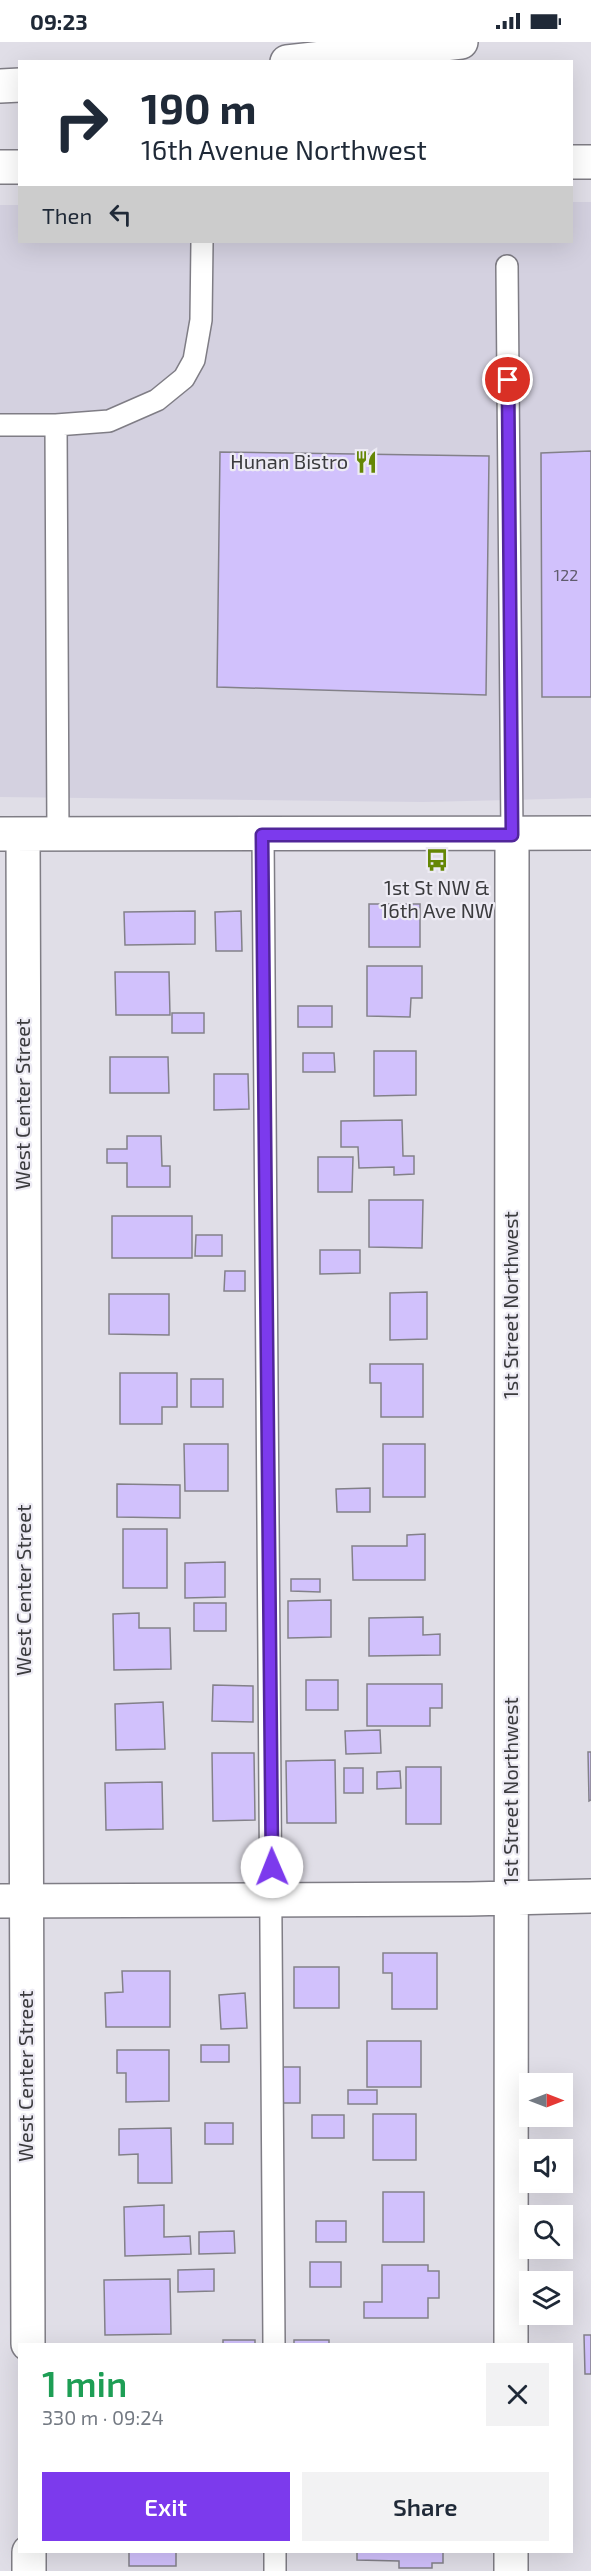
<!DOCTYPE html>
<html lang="en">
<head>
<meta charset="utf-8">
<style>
	body { margin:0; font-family:"Exo 2",sans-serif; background:#f2f2f3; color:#1f2937; height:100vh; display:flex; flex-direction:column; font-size:22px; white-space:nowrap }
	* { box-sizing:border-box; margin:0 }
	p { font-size:20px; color:#747a83 }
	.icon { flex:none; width:33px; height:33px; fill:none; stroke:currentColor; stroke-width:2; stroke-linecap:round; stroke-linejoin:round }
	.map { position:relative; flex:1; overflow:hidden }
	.drawer { position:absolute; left:18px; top:2301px; width:555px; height:210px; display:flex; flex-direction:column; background:#fff; border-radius:0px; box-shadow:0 6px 24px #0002 }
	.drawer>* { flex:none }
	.banner { position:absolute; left:18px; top:18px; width:555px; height:183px; border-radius:0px; box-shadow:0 6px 24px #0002; background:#fff; color:#1f2937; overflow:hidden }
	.needle { width:39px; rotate:90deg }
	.controls { position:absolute; left:519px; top:2031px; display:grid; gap:12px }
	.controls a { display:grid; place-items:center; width:54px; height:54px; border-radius:0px; background:#fff; box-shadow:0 6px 24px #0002; font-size:30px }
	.pin { position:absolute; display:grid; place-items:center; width:51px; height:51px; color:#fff; margin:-26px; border:3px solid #fff; border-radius:50%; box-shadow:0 2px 6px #0007 }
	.me { position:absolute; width:66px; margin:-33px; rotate:359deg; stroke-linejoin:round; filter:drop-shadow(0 0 4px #0008) }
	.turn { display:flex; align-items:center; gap:21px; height:126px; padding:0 24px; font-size:27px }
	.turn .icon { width:78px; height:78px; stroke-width:2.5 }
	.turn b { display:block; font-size:42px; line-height:51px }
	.then { display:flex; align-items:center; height:57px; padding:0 24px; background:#0003; gap:12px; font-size:22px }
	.round { display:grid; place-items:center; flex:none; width:63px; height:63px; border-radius:0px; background:#f2f2f3 }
	.overview { display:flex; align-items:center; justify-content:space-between; height:102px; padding:0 24px }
	h1 { font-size:36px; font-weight:600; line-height:45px; color:#1e9e55 }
	.primary-button { display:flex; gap:12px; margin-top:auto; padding:12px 24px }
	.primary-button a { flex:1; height:69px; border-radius:0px; background:#7c3aed; color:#fff; font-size:24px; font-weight:600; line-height:69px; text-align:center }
	.primary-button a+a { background:#f2f2f3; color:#1f2937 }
	.status { display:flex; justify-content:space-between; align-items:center; height:42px; padding:0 30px; background:#fff; direction:ltr }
	.status svg { height:16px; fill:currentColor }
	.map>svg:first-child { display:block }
	.built { fill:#d4d1e0 }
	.building { fill:#d1c1fc; stroke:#838189; stroke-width:1.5 }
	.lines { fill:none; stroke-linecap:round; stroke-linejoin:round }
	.lane-casing { stroke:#7f7d85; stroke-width:24 }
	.street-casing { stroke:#7f7d85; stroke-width:36 }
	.secondary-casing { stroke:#7f7d85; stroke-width:36 }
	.highway-casing { stroke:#7f7d85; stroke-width:36 }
	.lane { stroke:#fff; stroke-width:21 }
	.street { stroke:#fff; stroke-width:33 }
	.secondary { stroke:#fff; stroke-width:33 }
	.highway { stroke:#fff; stroke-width:33 }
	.route-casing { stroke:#51269a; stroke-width:15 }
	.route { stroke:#7c3aed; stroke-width:10 }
	.labels { text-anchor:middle; stroke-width:4.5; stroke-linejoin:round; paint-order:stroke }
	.number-label { font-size:16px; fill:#605c6e }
	.poi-label { font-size:20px; fill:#3b3b3e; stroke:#edebf4; text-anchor:end }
	.street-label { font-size:20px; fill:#3b3b3e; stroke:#edebf4 }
</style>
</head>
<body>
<div class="status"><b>09:23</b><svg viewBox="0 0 49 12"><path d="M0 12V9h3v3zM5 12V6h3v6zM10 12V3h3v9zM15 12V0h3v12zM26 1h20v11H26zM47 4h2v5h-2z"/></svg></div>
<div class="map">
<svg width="591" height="2529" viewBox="0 0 591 2529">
	<rect width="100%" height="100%" fill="#e0dee7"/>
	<path class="built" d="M572,160h19v596l-168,4 -423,-5v-592h19l1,37h552z"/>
	<path class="building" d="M591,409v246h-49l-1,-244z
		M220,410l269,4 -3,239 -269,-8z
		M369,862h51v43h-51z
		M195,869v33l-70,1 -1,-33z
		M241,869l1,40h-26l-1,-39z
		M367,924h55v32h-11l-1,19 -43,-1z
		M115,930h54l1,43h-54z
		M298,964h34v21h-34z
		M172,971h32v20h-32z
		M374,1009h42v44l-42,1z
		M303,1011h31l1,19h-32z
		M110,1015h58l1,36h-59z
		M214,1032h34l1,35 -35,1z
		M402,1078l1,36h11v18l-20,1v-8l-35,1 -1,-21h-17v-26z
		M127,1094h34l1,30h8v21h-43v-24h-20v-14h20z
		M318,1115h35l-1,35h-34z
		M369,1158h54l-1,48 -53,-1z
		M112,1174h80v42h-80z
		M196,1193h26v21h-27z
		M320,1208h40v23l-40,1z
		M225,1229h20v20h-21z
		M427,1250v47l-37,1v-47z
		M109,1252h60v41l-60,-1z
		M370,1322h53v53h-42v-34h-11z
		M120,1331h57v34h-15v17h-42z
		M191,1337h32v28h-32z
		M184,1402h44v47h-43z
		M383,1402h42v53h-42z
		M117,1442l63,1v33l-63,-1z
		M370,1446v24h-33l-1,-23z
		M123,1487h44v59h-44z
		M425,1492v46h-72l-1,-34h55v-11z
		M225,1520v35l-40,1v-35z
		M291,1537h29v13l-29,-1z
		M331,1558v37l-43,1v-37z
		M194,1561h32v28h-32z
		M139,1571v15h31l1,41 -57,1 -1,-56z
		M423,1575v18l17,-1v21l-71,1v-38z
		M306,1638h32v30h-32z
		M367,1642h75v24h-12v18h-63z
		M213,1643l40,1v36l-41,-1z
		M163,1660l2,47 -49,1 -1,-46z
		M380,1688l1,23 -35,1 -1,-23z
		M588,1710h3v48l-2,1z
		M212,1711h42l1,67 -42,1z
		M335,1718l1,63h-49l-1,-62z
		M406,1725h35v57h-35z
		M344,1726h19v25h-19z
		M400,1729l1,17 -24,1v-17z
		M162,1740l1,47 -57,1 -1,-47z
		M383,1911h54v56h-45v-36h-9z
		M294,1925h45v41h-45z
		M122,1929h48v56h-64l-1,-34 18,-1z
		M245,1951l2,35 -26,1 -2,-34z
		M367,1999h54v46h-54z
		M201,2003h28v17h-28z
		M117,2008h52v51l-43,1v-29h-9z
		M283,2025h17v36h-17z
		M348,2048h29v14h-29z
		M373,2072h43v46h-43z
		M312,2073h32v23h-32z
		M205,2081h28v21h-28z
		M171,2086l1,55h-34v-29l-19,1v-26z
		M383,2150h41v50h-41z
		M164,2163v32l26,-1 1,18 -66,2 -1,-49z
		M316,2179h30v21h-30z
		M234,2189l1,22 -36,1v-22z
		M310,2220h31v25h-31z
		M382,2223h46v6h11v27h-11v20h-64v-16h18z
		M214,2227v22l-36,1v-22z
		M170,2237l1,55 -66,1 -1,-55z
		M584,2293h7v39h-6z
		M223,2298h32v4h-32z
		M294,2298h35v4h-35z
		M129,2510h47v14h-47z
		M357,2510h86v11h-11v5h-33v-7l-42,-1z"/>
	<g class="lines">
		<g class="lane-casing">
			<path id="lane" d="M507,224l5,569
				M0,383h56l53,-4 48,-21 27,-22 10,-18 7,-40 1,-78
				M56,383l2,410
				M263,793l11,1509
				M275,2510v19"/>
		</g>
		<g class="street-casing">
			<path id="street" d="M0,1859l469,-2 122,-3
				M511,2302l1,-1509
				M511,2510v19"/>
		</g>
		<g class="secondary-casing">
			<path id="secondary" d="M572,120h19
				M0,125h20
				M2,792l589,-1
				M23,793l5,1509
				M29,2510v19"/>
		</g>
		<g class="highway-casing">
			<path id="highway" d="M287,20l174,-20
				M0,44l20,-1"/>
		</g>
		<use href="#lane" class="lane"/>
		<use href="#street" class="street"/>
		<use href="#secondary" class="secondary"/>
		<use href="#highway" class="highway"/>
	</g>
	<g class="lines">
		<g class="route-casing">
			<path id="route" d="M272,1825l-10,-1032h250l-4,-455"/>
		</g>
		<use href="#route" class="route"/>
	</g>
	<defs>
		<g id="restaurant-bare" transform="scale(1.8)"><path d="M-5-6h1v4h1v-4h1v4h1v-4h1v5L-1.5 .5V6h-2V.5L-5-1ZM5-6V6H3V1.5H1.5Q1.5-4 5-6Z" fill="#658705" stroke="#edebf4" stroke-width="2.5" paint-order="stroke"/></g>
		<g id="bus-bare" transform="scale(1.8)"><path d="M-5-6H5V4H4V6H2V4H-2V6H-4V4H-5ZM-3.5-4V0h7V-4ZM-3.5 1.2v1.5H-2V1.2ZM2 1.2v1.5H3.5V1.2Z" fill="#658705" stroke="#edebf4" stroke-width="2.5" paint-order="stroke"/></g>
	</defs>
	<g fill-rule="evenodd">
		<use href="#restaurant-bare" x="366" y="420"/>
		<use href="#bus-bare" x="437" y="818"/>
	</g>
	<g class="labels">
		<g class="number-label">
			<text x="566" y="539">122</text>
		</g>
		<g class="poi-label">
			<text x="348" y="427">Hunan Bistro</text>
			<text x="437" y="853" text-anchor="middle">1st St NW &amp;<tspan x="437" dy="23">16th Ave NW</tspan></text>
		</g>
		<g class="street-label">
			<text transform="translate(23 1062) rotate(-90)" y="7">West Center Street</text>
			<text transform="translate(511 1263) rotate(-90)" y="7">1st Street Northwest</text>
			<text transform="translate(24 1548) rotate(-90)" y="7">West Center Street</text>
			<text transform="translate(511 1749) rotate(-90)" y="7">1st Street Northwest</text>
			<text transform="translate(26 2034) rotate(-90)" y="7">West Center Street</text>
		</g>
	</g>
</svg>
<div class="controls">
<a><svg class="needle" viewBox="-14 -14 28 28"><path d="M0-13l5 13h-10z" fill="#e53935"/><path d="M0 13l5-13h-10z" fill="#747a83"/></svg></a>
<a><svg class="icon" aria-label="sound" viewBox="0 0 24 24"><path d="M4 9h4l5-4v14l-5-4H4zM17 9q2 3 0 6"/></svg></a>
<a><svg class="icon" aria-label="search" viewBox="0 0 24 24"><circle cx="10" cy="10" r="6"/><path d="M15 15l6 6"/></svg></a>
<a><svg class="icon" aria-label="layers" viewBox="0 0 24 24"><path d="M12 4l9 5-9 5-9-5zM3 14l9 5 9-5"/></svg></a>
</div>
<div class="pin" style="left:508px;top:338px;background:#d93025"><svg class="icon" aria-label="arrive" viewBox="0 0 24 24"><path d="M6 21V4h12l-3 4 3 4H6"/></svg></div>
<svg class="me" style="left:272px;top:1825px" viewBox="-20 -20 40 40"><circle r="19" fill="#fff"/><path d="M0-13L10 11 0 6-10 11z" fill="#7c3aed"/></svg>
<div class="banner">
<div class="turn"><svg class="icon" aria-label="right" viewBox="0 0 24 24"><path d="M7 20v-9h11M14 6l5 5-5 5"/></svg><div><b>190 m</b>16th Avenue Northwest</div></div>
<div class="then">Then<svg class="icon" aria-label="left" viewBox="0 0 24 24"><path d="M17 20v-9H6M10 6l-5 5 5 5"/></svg></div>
</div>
<section class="drawer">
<div class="overview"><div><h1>1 min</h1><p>330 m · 09:24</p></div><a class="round"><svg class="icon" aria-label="close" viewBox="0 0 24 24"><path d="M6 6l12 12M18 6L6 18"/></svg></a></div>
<div class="primary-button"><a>Exit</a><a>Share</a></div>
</section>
</div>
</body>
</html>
